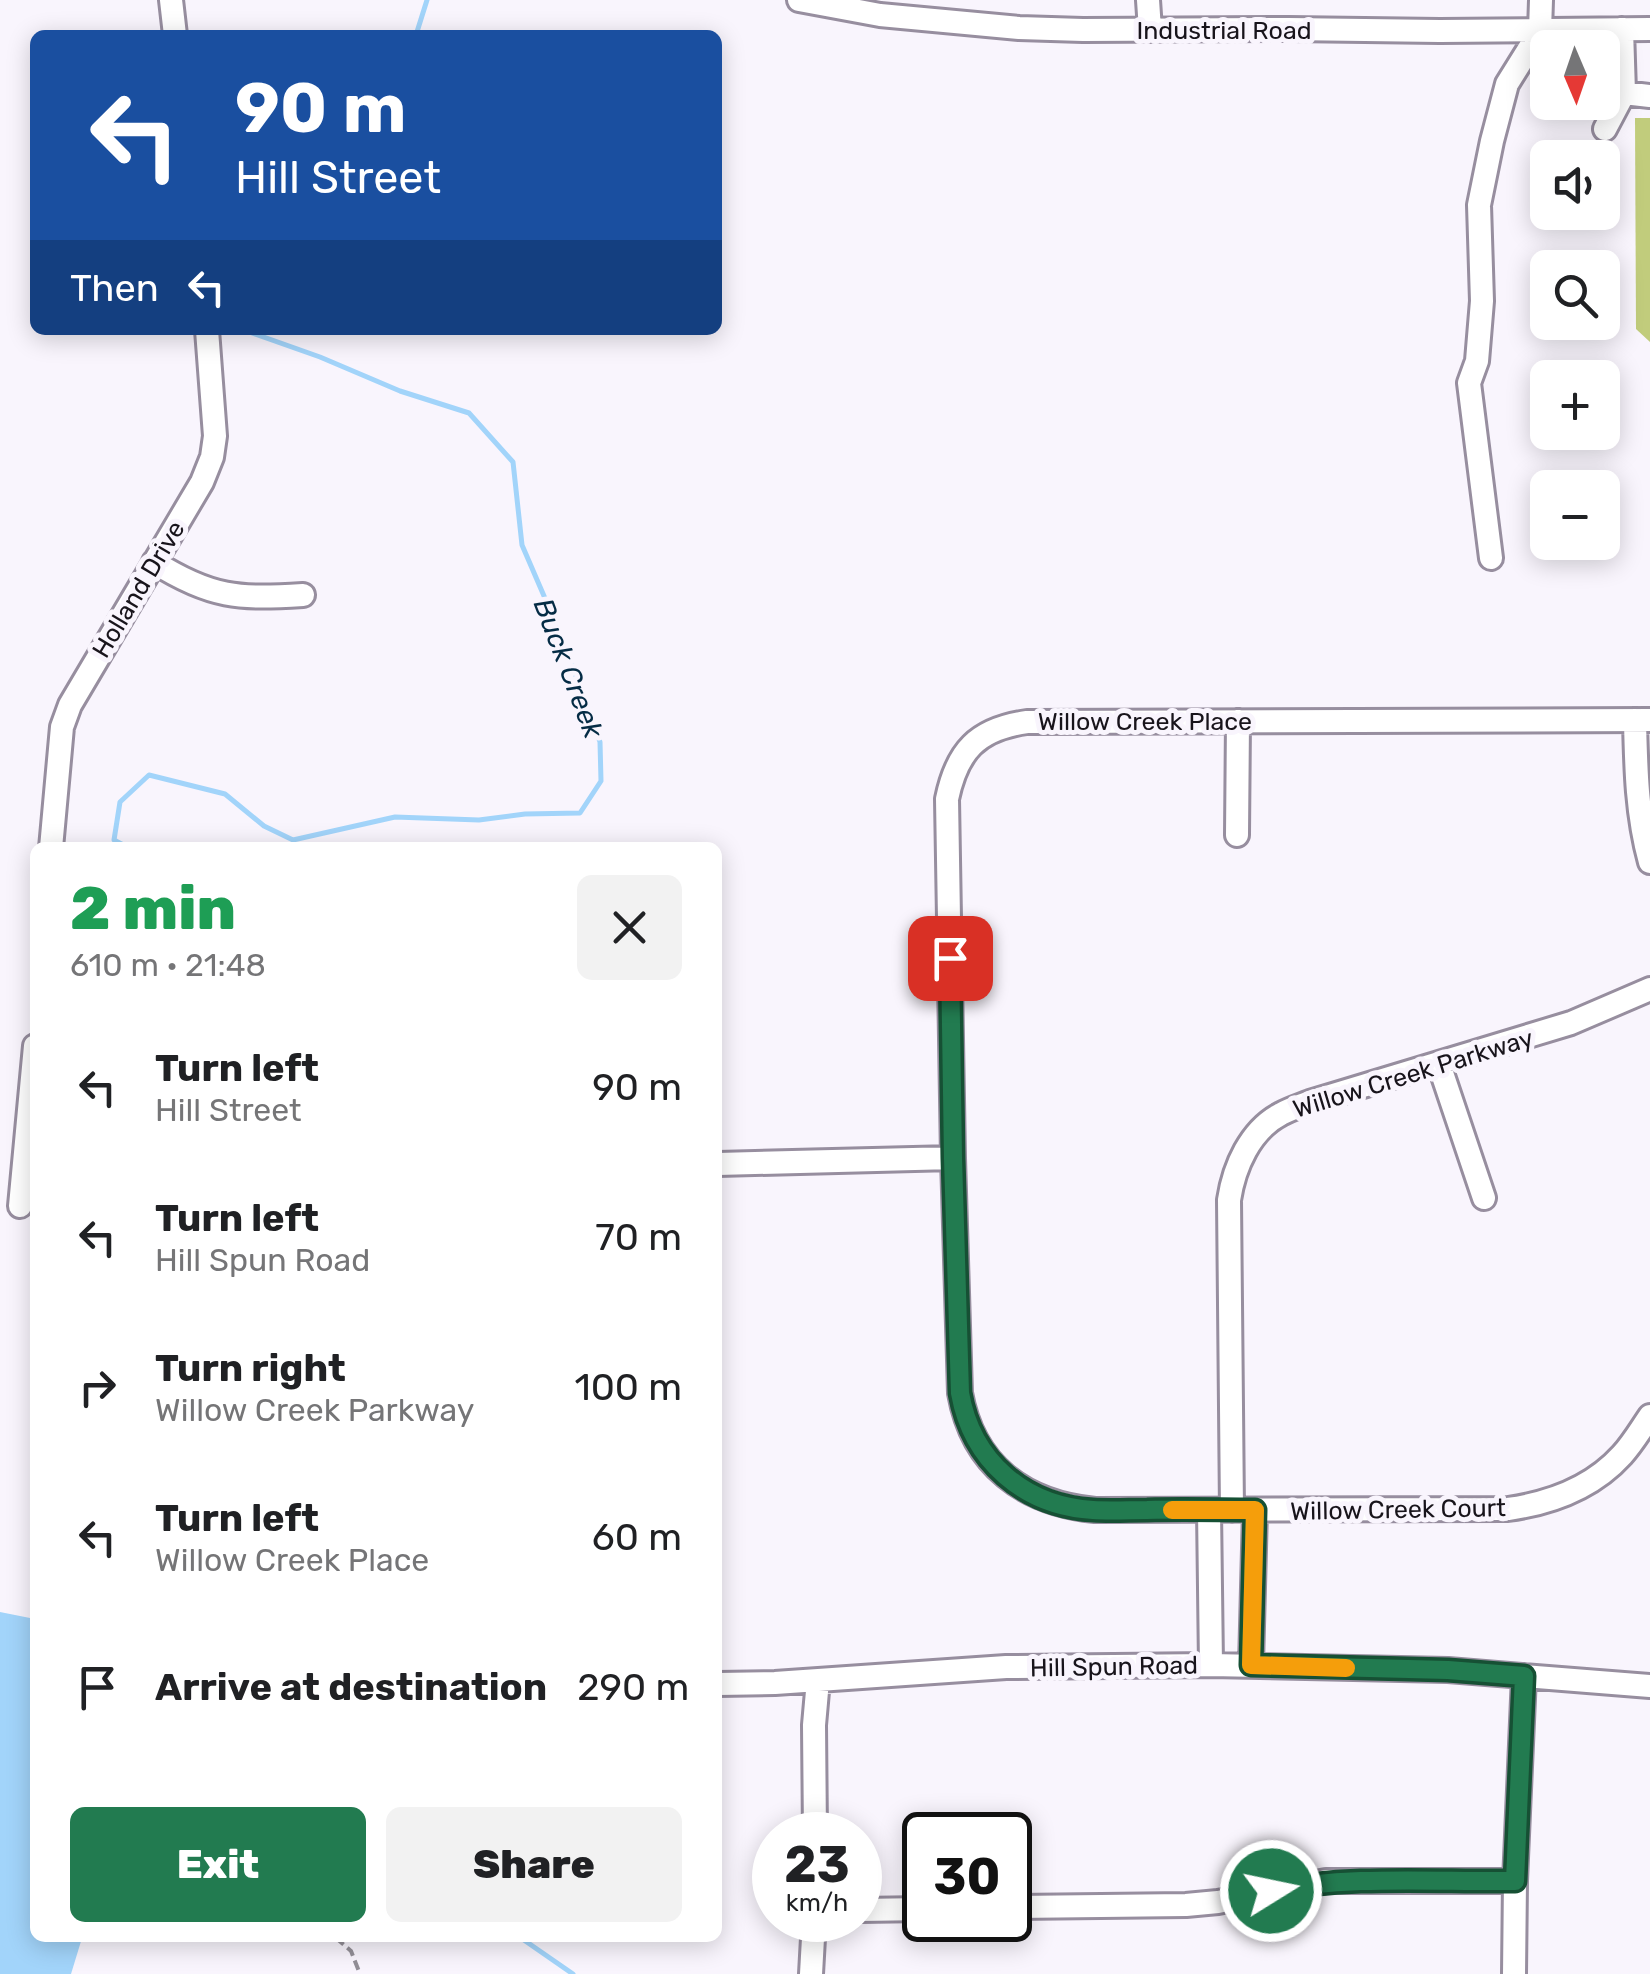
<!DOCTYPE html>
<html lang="en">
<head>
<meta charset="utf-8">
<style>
	body { margin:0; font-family:Rubik,sans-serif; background:#f2f2f2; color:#202124; height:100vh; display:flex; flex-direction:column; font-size:38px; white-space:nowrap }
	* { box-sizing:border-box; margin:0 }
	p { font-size:32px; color:#757577 }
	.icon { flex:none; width:55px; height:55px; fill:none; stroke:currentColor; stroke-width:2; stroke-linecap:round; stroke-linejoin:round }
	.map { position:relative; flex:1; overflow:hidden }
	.sheet { position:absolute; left:30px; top:842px; width:692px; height:1100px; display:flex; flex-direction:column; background:#fff; border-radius:15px; box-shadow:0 5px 25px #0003 }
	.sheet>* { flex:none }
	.top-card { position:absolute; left:30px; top:30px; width:692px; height:305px; border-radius:15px; box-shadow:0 5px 25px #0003; background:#1a4fa0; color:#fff; overflow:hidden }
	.needle { width:65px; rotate:178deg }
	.controls { position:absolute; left:1530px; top:30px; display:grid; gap:20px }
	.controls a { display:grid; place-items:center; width:90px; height:90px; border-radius:15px; background:#fff; box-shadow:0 5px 25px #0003; font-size:50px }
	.speed { position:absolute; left:752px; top:1812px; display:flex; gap:20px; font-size:50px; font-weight:700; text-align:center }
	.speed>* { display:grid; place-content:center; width:130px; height:130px; border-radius:50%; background:#fff; box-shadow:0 5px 25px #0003; line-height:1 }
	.speed small { font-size:25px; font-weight:400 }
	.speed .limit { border:5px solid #111; border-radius:15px; background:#fff; color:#111 }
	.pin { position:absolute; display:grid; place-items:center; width:85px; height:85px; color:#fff; margin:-42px; border-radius:20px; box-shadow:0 5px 15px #0006 }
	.me { position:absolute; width:110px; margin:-55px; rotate:80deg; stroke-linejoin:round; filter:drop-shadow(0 0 8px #0008) }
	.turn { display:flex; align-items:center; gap:35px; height:210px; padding:0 40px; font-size:45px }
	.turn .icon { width:130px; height:130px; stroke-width:2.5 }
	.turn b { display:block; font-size:70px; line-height:85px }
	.then { display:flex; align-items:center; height:95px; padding:0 40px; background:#0003; gap:20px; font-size:38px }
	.round { display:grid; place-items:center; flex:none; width:105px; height:105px; border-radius:15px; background:#f2f2f2 }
	.overview { display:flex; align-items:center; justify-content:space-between; height:170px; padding:0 40px }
	h1 { font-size:60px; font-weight:800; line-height:75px; color:#1e9e55 }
	.button { display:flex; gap:20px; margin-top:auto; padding:20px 40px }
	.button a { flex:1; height:115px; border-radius:15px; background:#227b50; color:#fff; font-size:40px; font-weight:800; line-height:115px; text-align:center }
	.button a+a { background:#f2f2f2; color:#202124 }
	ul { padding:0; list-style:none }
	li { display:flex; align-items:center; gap:30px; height:150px; padding:0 40px }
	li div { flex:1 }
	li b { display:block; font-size:38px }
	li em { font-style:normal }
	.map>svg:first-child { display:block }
	.green { fill:#c1cc7c }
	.water { fill:#a2d4fa }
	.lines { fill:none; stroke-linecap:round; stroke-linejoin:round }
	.stream { stroke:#a2d4fa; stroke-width:5 }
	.minor-casing { stroke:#978e9f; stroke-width:28 }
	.path { stroke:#938f97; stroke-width:4; stroke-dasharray:10 5; stroke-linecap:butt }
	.minor { stroke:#fff; stroke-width:22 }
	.route-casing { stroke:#165034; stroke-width:25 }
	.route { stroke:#227b50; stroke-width:18 }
	.slow { stroke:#f59e0b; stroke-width:18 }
	.labels { text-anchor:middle; stroke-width:10; stroke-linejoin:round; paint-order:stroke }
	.street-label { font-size:25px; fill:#18141b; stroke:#f9f5fd }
	.water-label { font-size:28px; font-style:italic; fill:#052c45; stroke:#f9f5fd }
</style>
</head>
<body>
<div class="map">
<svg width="1650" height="1974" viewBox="0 0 1650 1974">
	<rect width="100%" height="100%" fill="#f9f5fd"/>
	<path class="green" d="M1635,118h15v224l-14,-13z"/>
	<path class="water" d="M0,1612l35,7v319h47l-11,36h-71z"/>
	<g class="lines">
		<path class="stream" d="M416,35l11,-35
			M129,848l-15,-8 6,-38 29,-27 76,19 39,32 29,14 102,-23 84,3 46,-6 55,-1 21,-32 -1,-39 -37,-102 -41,-95 -9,-83 -44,-49 -69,-22 -80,-34 -76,-27
			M521,1938l52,36"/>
		<g class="minor-casing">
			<path id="minor" d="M171,0l4,35
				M799,0l81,15 139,13 64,2 206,-1 151,2 210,-2
				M1148,0l2,30
				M1624,93l26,3
				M1605,129l19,-36 -2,-64
				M1491,558l-22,-175 8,-22 5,-60 -3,-96 13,-64 15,-57 33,-53 1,-31
				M154,562c57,36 85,37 149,33
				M1635,720c1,49 2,95 15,142
				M1650,720l-623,2c-50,7 -70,29 -80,77l6,359 7,235c13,73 64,110 135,117l413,-1c43,-6 85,-22 114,-54 11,-12 19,-26 28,-39
				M1237,835l1,-114
				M51,848l11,-121 8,-22 132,-223 10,-25 3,-21 -8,-106
				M1439,1064l45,134
				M718,1164l235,-6
				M20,1206l15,-160
				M1209,1510l2,155
				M1232,1510l-3,-310c5,-33 21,-70 52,-86 9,-5 19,-8 29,-12l261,-79 79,-34
				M1251,1665l4,-155
				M718,1684l57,-1 231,-16 205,-2 237,5 202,16
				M815,1835l-1,-110 4,-45
				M1010,1907l176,-2 32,-3 108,-21h189
				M860,1910l65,-1
				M811,1974l3,-54
				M1514,1974l1,-93 9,-205"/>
		</g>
		<path class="path" d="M336,1938l15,13 9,23"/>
		<use href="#minor" class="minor"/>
	</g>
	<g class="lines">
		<g class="route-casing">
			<path id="route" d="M950,958l3,200 7,235c12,68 64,113 133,117 18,1 36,0 54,0 36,-1 72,0 108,0l-4,155 197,5 76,6 -9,205c-82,1 -164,-6 -244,10"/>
		</g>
		<use href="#route" class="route"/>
		<path class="slow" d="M1172,1510h83l-4,155 95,3"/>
	</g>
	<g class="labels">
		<g class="street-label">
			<text x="1224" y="39">Industrial Road</text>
			<text transform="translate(138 589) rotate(-59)" y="9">Holland Drive</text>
			<text x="1145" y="730">Willow Creek Place</text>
			<text transform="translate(1413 1073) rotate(-17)" y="9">Willow Creek Parkway</text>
			<text transform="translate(1398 1509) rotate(-1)" y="9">Willow Creek Court</text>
			<text transform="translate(1114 1666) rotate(-1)" y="9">Hill Spun Road</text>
		</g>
		<g class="water-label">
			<text transform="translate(569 668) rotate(69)" y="10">Buck Creek</text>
		</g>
	</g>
</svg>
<div class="controls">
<a><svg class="needle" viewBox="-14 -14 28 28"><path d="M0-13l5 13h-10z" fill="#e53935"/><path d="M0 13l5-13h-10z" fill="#757577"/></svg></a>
<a><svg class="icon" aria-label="sound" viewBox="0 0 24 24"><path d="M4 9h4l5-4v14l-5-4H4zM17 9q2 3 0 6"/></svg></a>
<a><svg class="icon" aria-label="search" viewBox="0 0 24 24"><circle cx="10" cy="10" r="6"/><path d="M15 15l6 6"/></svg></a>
<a>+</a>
<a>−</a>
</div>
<div class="speed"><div>23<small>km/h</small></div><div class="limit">30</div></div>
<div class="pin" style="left:950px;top:958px;background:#d93025"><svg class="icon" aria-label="arrive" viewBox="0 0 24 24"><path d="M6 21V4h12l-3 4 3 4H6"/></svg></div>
<svg class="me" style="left:1271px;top:1891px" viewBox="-20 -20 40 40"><circle r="17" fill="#227b50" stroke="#fff" stroke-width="3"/><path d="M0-11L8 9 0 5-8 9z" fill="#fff"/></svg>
<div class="top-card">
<div class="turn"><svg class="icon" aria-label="left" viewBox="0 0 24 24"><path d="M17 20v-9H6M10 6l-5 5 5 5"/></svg><div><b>90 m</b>Hill Street</div></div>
<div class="then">Then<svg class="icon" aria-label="left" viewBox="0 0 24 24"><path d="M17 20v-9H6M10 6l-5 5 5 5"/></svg></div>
</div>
<section class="sheet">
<div class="overview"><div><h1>2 min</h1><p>610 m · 21:48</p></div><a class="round"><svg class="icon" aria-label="close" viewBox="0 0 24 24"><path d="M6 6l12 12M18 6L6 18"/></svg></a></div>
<ul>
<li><svg class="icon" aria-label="left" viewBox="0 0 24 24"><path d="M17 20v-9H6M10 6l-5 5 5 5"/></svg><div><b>Turn left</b><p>Hill Street</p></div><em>90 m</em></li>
<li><svg class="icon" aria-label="left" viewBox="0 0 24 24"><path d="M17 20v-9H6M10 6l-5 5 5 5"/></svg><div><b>Turn left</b><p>Hill Spun Road</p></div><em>70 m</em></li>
<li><svg class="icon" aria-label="right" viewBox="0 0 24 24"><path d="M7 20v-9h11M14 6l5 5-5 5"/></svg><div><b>Turn right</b><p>Willow Creek Parkway</p></div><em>100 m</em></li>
<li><svg class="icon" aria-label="left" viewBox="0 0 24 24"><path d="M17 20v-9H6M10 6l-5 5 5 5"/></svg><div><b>Turn left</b><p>Willow Creek Place</p></div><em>60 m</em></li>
<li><svg class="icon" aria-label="arrive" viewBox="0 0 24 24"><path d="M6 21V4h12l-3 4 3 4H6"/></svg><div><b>Arrive at destination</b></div><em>290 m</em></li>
</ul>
<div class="button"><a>Exit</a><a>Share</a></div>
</section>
</div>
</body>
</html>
